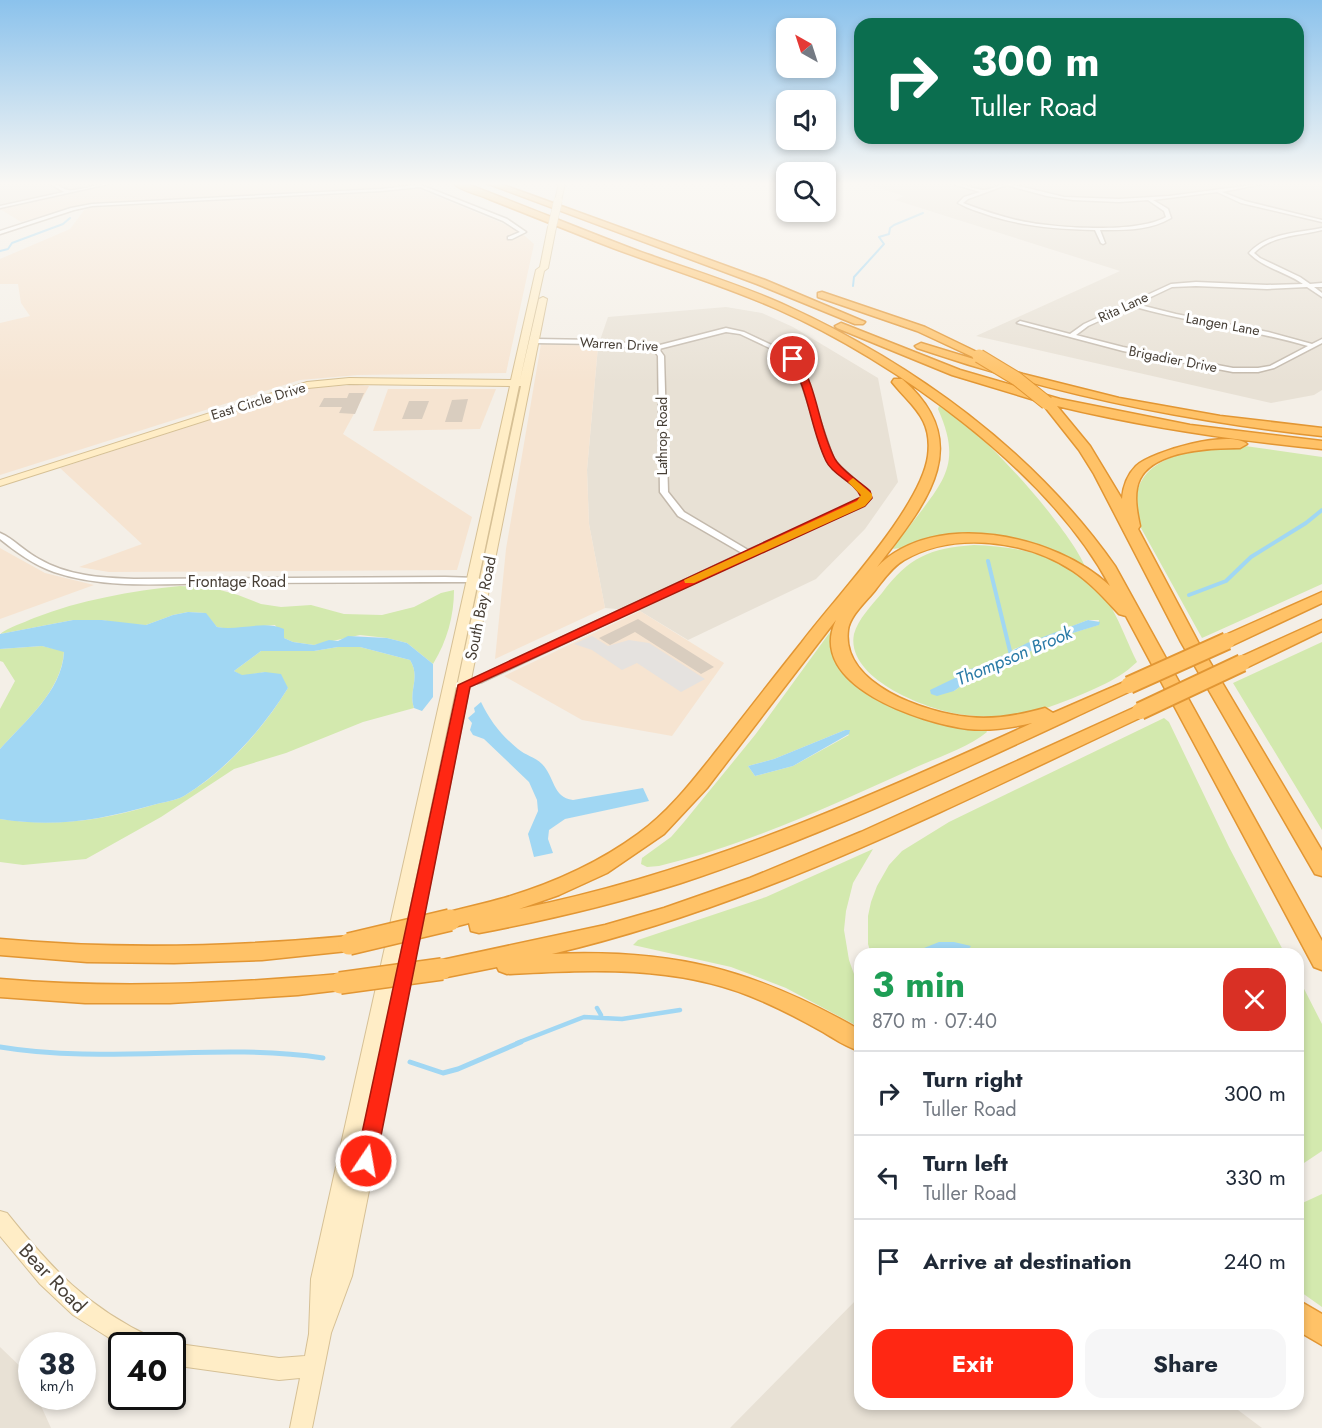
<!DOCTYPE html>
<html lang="en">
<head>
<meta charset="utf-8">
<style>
	body { margin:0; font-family:Jost,sans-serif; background:#f6f6f7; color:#1f2937; height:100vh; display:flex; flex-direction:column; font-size:22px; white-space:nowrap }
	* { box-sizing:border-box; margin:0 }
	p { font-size:20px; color:#747a83 }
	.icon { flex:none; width:33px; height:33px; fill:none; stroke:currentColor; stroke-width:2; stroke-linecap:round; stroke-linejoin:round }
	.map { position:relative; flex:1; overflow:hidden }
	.panel { position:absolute; left:854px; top:948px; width:450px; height:462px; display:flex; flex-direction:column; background:#fff; border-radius:18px; box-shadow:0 3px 9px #0003 }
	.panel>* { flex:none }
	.guide { position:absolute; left:854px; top:18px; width:450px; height:126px; border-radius:18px; box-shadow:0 3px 9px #0003; background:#0b6e4f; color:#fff; overflow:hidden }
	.needle { width:39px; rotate:321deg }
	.controls { position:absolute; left:776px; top:18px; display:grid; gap:12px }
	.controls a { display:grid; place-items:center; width:60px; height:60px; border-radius:12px; background:#fff; box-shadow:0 3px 9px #0003; font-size:30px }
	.speed { position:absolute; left:18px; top:1332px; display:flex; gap:12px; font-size:30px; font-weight:700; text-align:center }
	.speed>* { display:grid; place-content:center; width:78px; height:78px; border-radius:50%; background:#fff; box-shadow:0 3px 9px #0003; line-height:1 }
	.speed small { font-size:15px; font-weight:400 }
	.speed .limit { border:3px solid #111; border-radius:9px; background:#fff; color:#111 }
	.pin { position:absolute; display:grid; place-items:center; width:51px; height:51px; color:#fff; margin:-26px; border:3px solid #fff; border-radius:50%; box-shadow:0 2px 6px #0007 }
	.me { position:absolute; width:66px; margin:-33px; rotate:12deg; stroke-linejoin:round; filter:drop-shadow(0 0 4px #0008) }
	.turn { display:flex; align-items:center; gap:21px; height:126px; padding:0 18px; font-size:27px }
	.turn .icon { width:78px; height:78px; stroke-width:2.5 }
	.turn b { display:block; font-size:42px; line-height:51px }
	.round { display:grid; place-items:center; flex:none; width:63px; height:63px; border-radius:18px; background:#f6f6f7 }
	.summary { display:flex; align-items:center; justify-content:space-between; height:102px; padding:0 18px }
	h1 { font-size:36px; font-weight:700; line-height:45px; color:#1e9e55 }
	.primary-button { display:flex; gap:12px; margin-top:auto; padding:12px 18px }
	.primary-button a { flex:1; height:69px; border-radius:18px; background:#ff2713; color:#fff; font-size:24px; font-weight:700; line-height:69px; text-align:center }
	.primary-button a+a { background:#f6f6f7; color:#1f2937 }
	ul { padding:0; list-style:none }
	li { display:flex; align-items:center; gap:18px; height:84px; padding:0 18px; border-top:2px solid #e0e1e3 }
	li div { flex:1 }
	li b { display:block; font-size:22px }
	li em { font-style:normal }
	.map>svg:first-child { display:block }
	.residential { fill:#e8e1d5 }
	.commercial { fill:#f6e4d1 }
	.green { fill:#d3e9ae; fill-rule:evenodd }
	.parking { fill:#e5e2df }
	.water { fill:#a1d7f3 }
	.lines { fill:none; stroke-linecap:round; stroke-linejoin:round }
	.stream-far3 { stroke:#a1d7f3; stroke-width:2 }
	.stream-far2 { stroke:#a1d7f3; stroke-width:4 }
	.stream-far1 { stroke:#a1d7f3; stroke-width:4.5 }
	.stream { stroke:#a1d7f3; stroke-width:5 }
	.building { fill:#d9cdbf }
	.street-casing { stroke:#c3b9ac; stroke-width:3 }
	.secondary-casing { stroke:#d6c095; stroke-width:2 }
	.highway-casing { stroke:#e29633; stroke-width:3 }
	.street { fill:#fff; fill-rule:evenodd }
	.secondary { fill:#ffedc6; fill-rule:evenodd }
	.highway { fill:#ffc267; fill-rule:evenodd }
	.secondary-bridge-casing { stroke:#d6c095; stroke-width:9; stroke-linecap:butt }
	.highway-bridge-far2-casing { stroke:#e29633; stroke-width:15; stroke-linecap:butt }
	.highway-bridge-far1-casing { stroke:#e29633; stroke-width:20; stroke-linecap:butt }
	.highway-bridge-casing { stroke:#e29633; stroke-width:24; stroke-linecap:butt }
	.secondary-bridge { stroke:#ffedc6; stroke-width:8 }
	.highway-bridge-far2 { stroke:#ffc267; stroke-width:13 }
	.highway-bridge-far1 { stroke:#ffc267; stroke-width:16 }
	.highway-bridge { stroke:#ffc267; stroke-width:21 }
	.route { fill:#ff2713; stroke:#a6190c; stroke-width:1.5 }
	.slow { fill:#f59e0b }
	.labels { text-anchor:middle; stroke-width:6; stroke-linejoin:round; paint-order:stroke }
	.far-street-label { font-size:14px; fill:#473f36; stroke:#fff }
	.street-label { font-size:16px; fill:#473f36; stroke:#fff }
	.water-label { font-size:18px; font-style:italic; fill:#2879a6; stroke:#fff }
	.near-street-label { font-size:20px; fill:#473f36; stroke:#fff }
</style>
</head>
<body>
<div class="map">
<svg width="1322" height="1428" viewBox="0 0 1322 1428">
	<rect width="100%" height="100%" fill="#f4efe7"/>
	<path class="residential" d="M0,183h102l-102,22z
		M864,183h458v207l-8,5 -43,8 -295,-67 144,-65 -225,-71 9,-4z
		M726,307l36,6 31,14 85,51 20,104 -33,47 -49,50 -128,61 -48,-29 -35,-3 -16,-84 -2,-54 11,-124 10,-29z
		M859,1297l1,107h370l32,24h-532z
		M0,1347l25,24 6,15 1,10 5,1 14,31h-51z"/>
	<path class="commercial" d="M120,183h284l113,46 17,15 -28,129 -148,2 -58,5 -300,95v-152l30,-7 -9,-13 -3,-19h-18v-25l70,-30 18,-24 -12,1 -55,16 -21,-13z
		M541,344l57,2 -11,124 2,54 16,84 -110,51 11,-110z
		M355,385l14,1 -26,48 129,83 -15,53 -348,2 -30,-5 63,-23 -82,-76 249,-80z
		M388,389h108l-16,40 -107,2z
		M0,548l45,25 49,12 -94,34z
		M640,611l84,52 -52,73 -90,-16 -78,-44z"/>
	<path class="green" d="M939,406c36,15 134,126 147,163l-26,-15 -47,-16 -29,-2 -91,13c4,-9 13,-18 19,-26 33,-43 50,-60 26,-114z
		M1245,446l77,11v127l-120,54 -61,-110c-25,-72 54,-81 104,-82z
		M974,545c53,2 108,14 137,62 10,17 17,37 26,55 -6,5 -11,10 -18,14 -18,12 -75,35 -97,39 -20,3 -44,2 -64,-1 -33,-5 -113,-36 -104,-80 4,-15 18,-29 28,-41 27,-36 48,-45 92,-48zM1088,620h11l-1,5 -48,15 -40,23 -38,15 -18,13 -4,-10 19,-11 40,-17 5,-4z
		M180,586l33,2 25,7 23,9 20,3 30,-2 33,9 38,1 32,-8 27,-14 13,-3c0,26 -7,51 -21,74l-26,-21 -20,-5 -27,-3 -46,10 -21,-3 -9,-4 -9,-13 -46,4 -12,-2 -12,-14 -17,-1 -15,3 -27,10 -23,-1 -21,-4h-29l-73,14c9,-7 23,-11 34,-16 46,-18 97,-27 146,-32z
		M833,628l4,25 66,58 48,15 35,4 1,2c-19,16 -54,27 -77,38 -82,37 -164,75 -251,96l-12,1 -6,-3 1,-6 29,-21 13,-15 71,-87zM845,730l4,5 -56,31 -38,10 -7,-10 26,-7z
		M1322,642v188l-89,-147z
		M42,646l22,5c-2,40 -39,70 -64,98v-40l15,-28 -12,-19 -3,-1v-12z
		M338,647h22l50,13c11,18 -2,30 4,48l-51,14 -77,31 -52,16 -73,48 -75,42 -63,6 -23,-3v-43c55,8 100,2 153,-14 10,-3 22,-4 31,-9 42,-25 78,-66 104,-108l-23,-16 -23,4 -8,-5 27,-20h53z
		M1164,718l5,4 60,125 56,107h-414l-3,-10v-28l3,-14 6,-16 12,-21 13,-14 47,-29z
		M873,849l-20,34 -7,28 -2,19 5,30 10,28v39l-73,-39 -55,-21 -98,-22 5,-5 128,-43z
		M1298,977l24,47v127l-24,16z
		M1322,1194v113l-24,-17v-85z"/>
	<path class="parking" d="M592,636l16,10 21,-6 20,3 56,36 -24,13 -44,-29 -15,7 -30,-20 -18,-6z"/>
	<path class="water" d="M188,612l18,1 11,14c22,4 47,-7 67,2v9l9,4 21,3 15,-5 9,1 10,-5 39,2 20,5 26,21v33l-11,14 -8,-3c-6,-18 7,-30 -4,-48l-50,-13h-22l-24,4h-53l-27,20 8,4 23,-3 16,2 7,14c-26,42 -62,82 -104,108 -9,5 -21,6 -31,9 -53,15 -98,23 -153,14v-70c25,-28 62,-58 64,-97l-22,-6 -42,3v-15l73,-14h29l44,5 27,-10z
		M1088,620l12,2 -1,3 -49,15 -40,23 -38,15 -18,13 -17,5 -6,-2 -1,-4 29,-14v-3l32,-11 36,-19z
		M481,702c9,19 21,34 37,47 7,6 17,8 24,15 13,13 10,33 31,36l70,-12 6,13 -84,18 -16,11 -1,9 5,14 -19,4 -6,-23 10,-23 -1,-11 -8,-18 -45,-43 -11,-4 -3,-5 2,-7 -4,-5 7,-6 -1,-4z
		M845,730h5l-1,4 -56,32 -38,10 -7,-10 26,-7z
		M939,942h15l17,4 -6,8h-56z"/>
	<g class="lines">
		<path class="stream-far3" d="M0,251l8,-2 4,-6 51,-19 7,-6
			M853,286l1,-9 30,-33 -5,-7 10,-3 1,-6 4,-3 29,-12"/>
		<path class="stream-far2" d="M988,561l23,94
			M1189,595l37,-14 25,-24 55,-34 16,-13"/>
		<path class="stream-far1" d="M968,952l5,2
			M1256,954l19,-2
			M597,1008l4,7
			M517,1043l67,-26 38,2 58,-9"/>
		<path class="stream" d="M0,1047c107,18 216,-5 323,11
			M410,1062l33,11 15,-4 63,-27"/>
	</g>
	<path class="building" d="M349,393h15l-9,21 -16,-1 3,-6h-23l5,-9h23z
		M468,399l-6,23h-17l7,-22z
		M409,401h20l-7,18h-20z
		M638,619l76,48 -13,7 -66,-42 -25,13 -11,-7z"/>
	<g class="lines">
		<g class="street-casing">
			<path id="street" d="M49,183c8,0 11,5 19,7 9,2 33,-8 45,-7l-113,25v-2l64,-14z
				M416,183l91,36 19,13 -14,7h-4v-2l12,-5 -17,-11 -83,-34 -39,4 -289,15 -18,4 -74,24v-3l71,-23 21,-4 289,-15 34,-4 -1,-1z
				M950,183c11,-1 22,6 33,7 9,0 18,-7 28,-7v1l53,13 55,2 50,-3 98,-13 -45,9 23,9 77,19v2l-81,-19 -24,-11 -64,8 15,9 3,9c-22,13 -47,12 -71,12l5,13 -2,1 -2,-1 -6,-13c-49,-1 -84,-5 -129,-23l-8,-4 6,-6 16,-5zM1006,185l41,11 26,4 46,2 29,-2 16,11 2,6c-29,17 -112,11 -145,4 -20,-4 -39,-11 -58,-18l5,-4z
				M1322,228v2c-23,6 -50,5 -68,23l6,5 40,19 10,7 12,-1v4h-8l8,6v4l-15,-10 -40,2 -71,-3 -24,1 -36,17 40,10 92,18 44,12 10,-5v4l-48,25 -16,4h-25l-110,-21 -106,-28 3,-2 50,13 14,-10 87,-40 25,-2 71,3 36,-1c-17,-12 -40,-16 -54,-31 18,-20 48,-20 73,-25zM1132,306c58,17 118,23 176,40l-38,20 -12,2h-25l-110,-21 -47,-12 12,-9z
				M726,328l18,4 36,17 21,16 33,96 35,31 2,6 -7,8 -113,49 -269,127 -24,6 -3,-1 -1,-2 1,-2 21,-5 266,-125 -64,-37 -18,-24 -2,-136 -4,-6 -58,-6 -61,-1 -3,-2 3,-2 61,1 60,6zM726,332l14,2 36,17 20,16 32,95 35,33v3l-5,4 -110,48 -64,-38 -16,-20 -4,-136 -5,-7z
				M0,533c14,6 25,19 39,26 29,17 63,19 95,20l311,-2 33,1 4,2 -4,2c-88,0 -177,1 -265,1 -52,1 -108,6 -159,-11 -20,-7 -38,-20 -54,-33z"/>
		</g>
		<g class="secondary-casing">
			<path id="secondary" d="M559,183h6l-4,18 -3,2 -3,-2z
				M552,225l4,2 -8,41 -4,3 -24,109 19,-81 4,-2 4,2 -195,977 -21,57 -19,95h-22l10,-50 -21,2 -107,-15v-19h-6l6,-3 107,15 26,-2 4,-22 2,-55 199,-893 -161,-2 -41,4 -308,98v-6l307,-98 42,-4 162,2 25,-110 4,-3 8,-40zM519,386h2l-143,672z
				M0,1211l7,2c45,56 80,94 146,125l3,8h-34l-49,-31 -33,-31 -40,-48z"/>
		</g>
		<g class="highway-casing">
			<path id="highway" d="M453,183h11c58,22 116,46 174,68 50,18 101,33 149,55 127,58 247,145 328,260l207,375v29l-8,-3 -188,-351 -7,-2c-14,-15 -28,-31 -46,-43 -47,-31 -119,-40 -169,-11 -12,7 -20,19 -28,29 -9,12 -26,26 -28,41 -7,55 78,83 121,87 25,3 51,-2 76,-9l8,5 76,-33 6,1 3,4 -3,4c-149,69 -297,142 -454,194 -66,21 -134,37 -202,50l-8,-2 -2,-8 -19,5 -8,-2 -3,-6 3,-6c21,-6 41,-10 62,-16 47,-14 93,-34 134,-64 32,-23 56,-55 80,-85 28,-36 56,-72 84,-107 33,-44 119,-134 126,-186 5,-38 -16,-49 -36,-74l2,-3h8c76,65 22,127 -25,188 58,-59 179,-32 233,19 -61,-115 -215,-225 -333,-277 -59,-26 -122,-44 -182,-68 -35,-14 -70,-28 -106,-42 -11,-5 -28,-8 -36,-16zM836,620c-31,66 86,103 132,109 21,2 43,-1 64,-6 -166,76 -333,150 -513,186l40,-14 48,-22 57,-39 43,-46z
				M486,183h12l267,97 100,42 -2,2h-8l-98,-40z
				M822,292l103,35 60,29 -2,2h-8l-58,-27 -99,-34v-4z
				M841,323l119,47 100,29 130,26 132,16v8c-90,-9 -178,-22 -265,-43l33,40 32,53c1,-12 5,-24 14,-33 16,-15 95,-37 111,-22l-7,4c-29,0 -85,2 -100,31 -7,14 -3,33 0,47l-2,3 60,113 124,209v25l-7,-2 -134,-232 -87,-168 -15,-24 -38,-48 -89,-27 -115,-47 -2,-2z
				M921,343l102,31 96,24 101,18 102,12v8c-139,-15 -273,-43 -405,-88l-2,-2z
				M1322,592v11l-89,42 -6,1 -8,-5 2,-4z
				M1322,620v11l-74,36h-12l-3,-4 3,-4z
				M1140,705l6,2 3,4 -3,4c-194,91 -385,190 -594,239 121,-5 202,15 308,76v21c-14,-4 -25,-12 -37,-19 -23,-13 -48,-26 -73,-36 -79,-31 -160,-26 -243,-22l-8,-3 -2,-4 -55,11 -8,-3 -3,-6 3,-6 8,-3 163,-35 59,-17 86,-30 111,-46z
				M349,936l8,2 3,6 -3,6 -95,10 -88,3 -87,-1 -87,-7v-16c117,11 232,8 349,-3z
				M340,974l8,3 3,6 -3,6 -50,6 -128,8h-85l-85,-6v-18c114,10 226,5 340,-5z
				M1298,1300l24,14v31l-24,-14z"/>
		</g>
		<use href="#street" class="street"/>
		<use href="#secondary" class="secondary"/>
		<use href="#highway" class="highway"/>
		<g class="secondary-bridge-casing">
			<path id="secondary-bridge" d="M552,227l6,-26"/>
		</g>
		<g class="highway-bridge-far2-casing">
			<path id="highway-bridge-far2" d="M979,356l38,23 30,24"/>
		</g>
		<g class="highway-bridge-far1-casing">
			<path id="highway-bridge-far1" d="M1129,685l98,-44
				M1140,711l102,-48"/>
		</g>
		<g class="highway-bridge-casing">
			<path id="highway-bridge" d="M349,944l101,-24
				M340,983l102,-14"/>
		</g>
		<use href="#secondary-bridge" class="secondary-bridge"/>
		<use href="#highway-bridge-far2" class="highway-bridge-far2"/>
		<use href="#highway-bridge-far1" class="highway-bridge-far1"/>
		<use href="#highway-bridge" class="highway-bridge"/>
	</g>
	<linearGradient id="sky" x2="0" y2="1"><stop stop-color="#8bc2ec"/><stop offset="0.48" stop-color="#faf8f4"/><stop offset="1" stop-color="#faf8f4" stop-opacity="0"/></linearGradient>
	<rect width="1322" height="383" fill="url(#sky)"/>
	<path class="route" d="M790,357h7c21,31 21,70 38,102 7,12 25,23 35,32l2,7 -7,8 -395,181 -94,474 -3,7 -7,2 -7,-2 -3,-7 102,-476 403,-188c-6,-15 -28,-21 -35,-36 -16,-33 -17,-72 -37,-102z"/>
	<path class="slow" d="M853,478l19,16v4l-7,8 -171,77h-9l-1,-3 173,-79 4,-6 -13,-13z"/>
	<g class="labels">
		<g class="far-street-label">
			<text transform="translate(1123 307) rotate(-25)" y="5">Rita Lane</text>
			<text transform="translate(1223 324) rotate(10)" y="5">Langen Lane</text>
			<text transform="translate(619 344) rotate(3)" y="5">Warren Drive</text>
			<text transform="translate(1173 359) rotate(11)" y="5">Brigadier Drive</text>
			<text transform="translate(258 401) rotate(-17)" y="5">East Circle Drive</text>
			<text transform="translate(662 436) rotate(-90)" y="5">Lathrop Road</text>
		</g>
		<g class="street-label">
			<text x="237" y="587">Frontage Road</text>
			<text transform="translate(480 608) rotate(-79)" y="6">South Bay Road</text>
		</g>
		<g class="water-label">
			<text transform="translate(1014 656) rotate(-23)" y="6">Thompson Brook</text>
		</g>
		<g class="near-street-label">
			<text transform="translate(53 1278) rotate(46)" y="7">Bear Road</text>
		</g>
	</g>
</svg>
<div class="controls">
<a><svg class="needle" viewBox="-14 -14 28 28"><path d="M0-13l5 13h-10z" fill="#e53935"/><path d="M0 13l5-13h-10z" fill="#747a83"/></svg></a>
<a><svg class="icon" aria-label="sound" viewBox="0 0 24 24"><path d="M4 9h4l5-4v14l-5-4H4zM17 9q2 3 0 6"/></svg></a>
<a><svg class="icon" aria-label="search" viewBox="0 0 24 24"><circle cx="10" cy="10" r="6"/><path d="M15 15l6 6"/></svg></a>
</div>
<div class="speed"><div>38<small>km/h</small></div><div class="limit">40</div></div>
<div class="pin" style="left:793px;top:359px;background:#d93025"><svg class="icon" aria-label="arrive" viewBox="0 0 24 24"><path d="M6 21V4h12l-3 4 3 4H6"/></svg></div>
<svg class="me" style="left:366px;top:1161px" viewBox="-20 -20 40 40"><circle r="17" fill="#ff2713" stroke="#fff" stroke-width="3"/><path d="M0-11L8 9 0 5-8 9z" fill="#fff"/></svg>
<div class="guide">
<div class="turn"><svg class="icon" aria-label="right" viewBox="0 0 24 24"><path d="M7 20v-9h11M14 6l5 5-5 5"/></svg><div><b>300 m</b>Tuller Road</div></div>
</div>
<section class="panel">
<div class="summary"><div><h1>3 min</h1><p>870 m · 07:40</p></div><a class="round" style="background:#d93025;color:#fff"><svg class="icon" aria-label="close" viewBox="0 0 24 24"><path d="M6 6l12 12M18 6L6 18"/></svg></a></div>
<ul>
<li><svg class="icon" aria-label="right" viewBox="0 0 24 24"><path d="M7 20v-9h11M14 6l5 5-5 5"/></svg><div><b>Turn right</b><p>Tuller Road</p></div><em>300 m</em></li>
<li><svg class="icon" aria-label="left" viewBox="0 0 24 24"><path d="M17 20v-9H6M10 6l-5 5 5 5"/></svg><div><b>Turn left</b><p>Tuller Road</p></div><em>330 m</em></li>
<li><svg class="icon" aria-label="arrive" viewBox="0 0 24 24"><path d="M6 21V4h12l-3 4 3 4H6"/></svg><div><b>Arrive at destination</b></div><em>240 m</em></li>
</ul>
<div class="primary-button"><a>Exit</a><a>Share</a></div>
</section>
</div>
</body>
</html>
